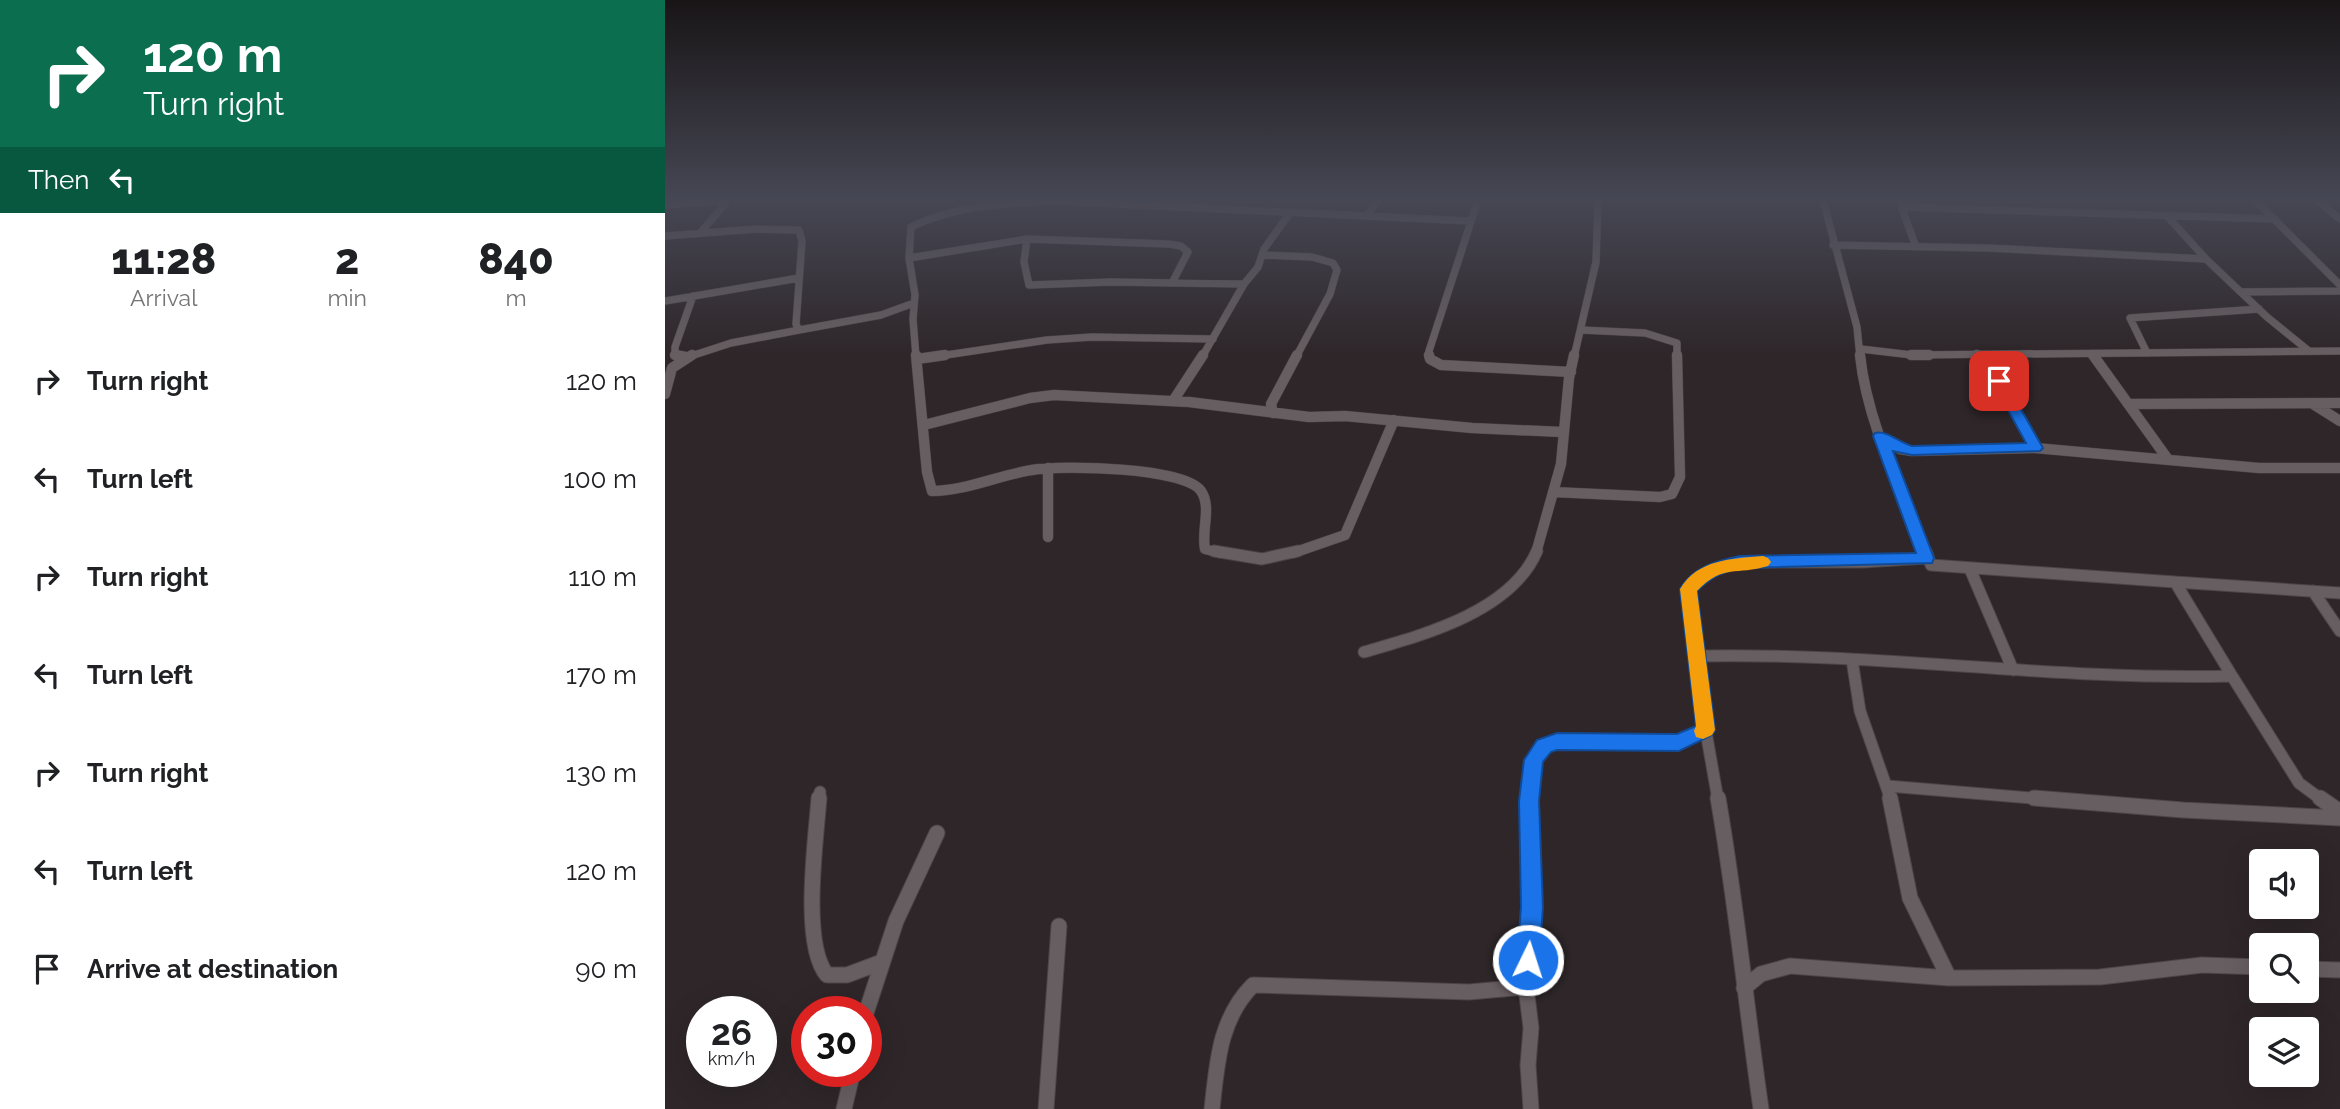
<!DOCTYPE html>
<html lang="en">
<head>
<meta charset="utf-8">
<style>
	body { margin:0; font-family:Raleway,sans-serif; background:#f6f6f6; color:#202124; height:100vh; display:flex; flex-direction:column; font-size:26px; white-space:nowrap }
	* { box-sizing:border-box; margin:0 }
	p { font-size:23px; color:#757577 }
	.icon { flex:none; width:38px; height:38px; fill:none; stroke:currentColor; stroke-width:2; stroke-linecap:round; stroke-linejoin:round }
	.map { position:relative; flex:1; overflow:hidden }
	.panel { display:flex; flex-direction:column; background:#fff; width:665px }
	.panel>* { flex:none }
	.top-card { background:#0b6e4f; color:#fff; overflow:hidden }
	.buttons { position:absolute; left:1584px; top:849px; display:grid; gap:14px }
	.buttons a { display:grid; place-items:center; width:70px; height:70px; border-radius:7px; background:#fff; box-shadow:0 7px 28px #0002; font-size:35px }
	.speed { position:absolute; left:21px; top:996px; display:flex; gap:14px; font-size:35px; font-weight:700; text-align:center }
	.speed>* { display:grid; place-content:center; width:91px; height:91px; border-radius:50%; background:#fff; box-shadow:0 7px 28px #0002; line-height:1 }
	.speed small { font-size:18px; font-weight:400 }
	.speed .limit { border:10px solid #d22; background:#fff; color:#111 }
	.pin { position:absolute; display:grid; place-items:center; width:60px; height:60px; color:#fff; margin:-30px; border-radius:14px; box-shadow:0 4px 10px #0006 }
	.me { position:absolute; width:77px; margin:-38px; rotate:4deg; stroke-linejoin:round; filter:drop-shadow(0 0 5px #0008) }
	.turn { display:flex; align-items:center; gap:24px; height:147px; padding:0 28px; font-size:32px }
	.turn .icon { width:91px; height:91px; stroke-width:2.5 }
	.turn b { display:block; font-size:49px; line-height:60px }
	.then { display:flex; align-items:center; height:66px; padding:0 28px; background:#0003; gap:14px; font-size:26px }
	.eta { display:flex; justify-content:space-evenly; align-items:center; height:119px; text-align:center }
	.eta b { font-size:42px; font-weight:800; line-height:49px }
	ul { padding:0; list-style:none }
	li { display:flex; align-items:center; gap:21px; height:98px; padding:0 28px }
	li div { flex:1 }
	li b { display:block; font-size:26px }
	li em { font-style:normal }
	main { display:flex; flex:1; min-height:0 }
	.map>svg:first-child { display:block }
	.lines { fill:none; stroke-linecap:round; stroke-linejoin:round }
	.minor-far3-casing { stroke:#4c4548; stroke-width:8 }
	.minor-far2-casing { stroke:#4c4548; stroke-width:11 }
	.minor-far1-casing { stroke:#4c4548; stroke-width:13 }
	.minor-casing { stroke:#4c4548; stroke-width:17 }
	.minor-far3 { stroke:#675e61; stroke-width:7 }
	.minor-far2 { stroke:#675e61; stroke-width:10 }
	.minor-far1 { stroke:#675e61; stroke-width:11 }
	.minor { stroke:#675e61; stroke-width:15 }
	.route { fill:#1a73e8; stroke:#114b97; stroke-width:2 }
	.slow { fill:#f59e0b }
</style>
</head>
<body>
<main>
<section class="panel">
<div class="top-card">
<div class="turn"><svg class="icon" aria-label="right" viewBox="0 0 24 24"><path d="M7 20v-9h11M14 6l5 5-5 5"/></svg><div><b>120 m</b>Turn right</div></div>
<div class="then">Then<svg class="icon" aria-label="left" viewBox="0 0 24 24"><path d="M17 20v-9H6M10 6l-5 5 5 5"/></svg></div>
</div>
<div class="eta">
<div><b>11:28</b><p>Arrival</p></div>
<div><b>2</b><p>min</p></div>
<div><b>840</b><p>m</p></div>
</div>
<ul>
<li><svg class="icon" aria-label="right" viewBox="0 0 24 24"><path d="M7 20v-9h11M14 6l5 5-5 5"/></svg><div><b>Turn right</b></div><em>120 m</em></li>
<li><svg class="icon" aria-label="left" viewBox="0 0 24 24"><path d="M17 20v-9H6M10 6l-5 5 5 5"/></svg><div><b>Turn left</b></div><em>100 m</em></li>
<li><svg class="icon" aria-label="right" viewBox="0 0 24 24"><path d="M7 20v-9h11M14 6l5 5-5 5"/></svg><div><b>Turn right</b></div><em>110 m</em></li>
<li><svg class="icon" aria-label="left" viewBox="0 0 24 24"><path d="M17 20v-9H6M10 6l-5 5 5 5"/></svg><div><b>Turn left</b></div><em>170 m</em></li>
<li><svg class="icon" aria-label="right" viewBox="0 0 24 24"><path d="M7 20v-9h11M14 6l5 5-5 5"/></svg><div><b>Turn right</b></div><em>130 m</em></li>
<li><svg class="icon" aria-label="left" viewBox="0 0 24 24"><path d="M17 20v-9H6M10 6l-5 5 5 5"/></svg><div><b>Turn left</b></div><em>120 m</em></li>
<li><svg class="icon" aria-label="arrive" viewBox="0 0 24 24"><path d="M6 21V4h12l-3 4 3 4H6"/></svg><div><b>Arrive at destination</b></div><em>90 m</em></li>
</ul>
</section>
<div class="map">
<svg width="1675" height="1109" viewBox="0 0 1675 1109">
	<rect width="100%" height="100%" fill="#2e2629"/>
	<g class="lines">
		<g class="minor-far3-casing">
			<path id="minor-far3" d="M1158,200l34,127 3,30
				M1234,200l17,47
				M1590,200l85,85
				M1652,200l23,19
				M0,205l55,-4 6,2 -26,30
				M1236,207l374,12
				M702,216l11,-16
				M1502,216l39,43
				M0,236l91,-7 43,1 3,11 -6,83 3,6 82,-15 33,-12
				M362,239l-3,23 5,23 82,-3 133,2
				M1168,245l155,3 218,11 61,58 42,34
				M597,255l50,2 21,6 4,7 -7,24 -34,63
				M244,258l118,-19 142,5 12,2 7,6 -16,31
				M1576,292l99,-1
				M0,301l134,-23
				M916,330l64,3 32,10v14
				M1196,349l51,6 428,-4
				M1482,353l-17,-35 129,-9
				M1311,354l2,3
				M1427,354l2,3
				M19,357l-9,-2v-8l18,-51
				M23,357l43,-14 68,-13
				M251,357l-3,-38 2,-24 -6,-37 2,-31c45,-22 97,-24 146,-26l412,20
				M268,357l114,-17 45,-3 121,2
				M537,357l42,-73 14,-17 6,-18 26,-36
				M765,357l-1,-6 49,-151
				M909,357l22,-95 2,-62"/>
		</g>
		<g class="minor-far2-casing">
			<path id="minor-far2" d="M10,355l11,2
				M251,355l11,117 5,19c34,0 67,-16 100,-21 29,-5 153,-3 169,21 11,16 0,39 4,58l16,4
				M764,355l1,4 11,6 130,7
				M1195,355c7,68 41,134 66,198
				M1246,355h18
				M1312,355l30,38 28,55
				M1428,355l74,103
				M252,359l28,-4
				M0,394l7,-26 20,-13
				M508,401l30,-46
				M1463,404l212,-1
				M1648,404l27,17
				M608,413l-2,-9 26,-49
				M259,425l106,-27 24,-3 135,7 120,15 36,-1 127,12 90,4
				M1217,438l18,11 12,2 123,-3 224,20h81
				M383,468v69
				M888,492l107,5 12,-3 8,-17 -3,-122
				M628,553l52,-18 49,-115
				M871,553l25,-89 8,-86 5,-23"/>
		</g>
		<g class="minor-far1-casing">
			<path id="minor-far1" d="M549,551l48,8 36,-8
				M1305,569l43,101
				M1510,582l165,11
				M1648,591l27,40
				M699,652c59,-17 147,-40 173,-101
				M1033,656l-10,-67 23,-18 29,-9h123l63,-4
				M1187,660l8,51 31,89
				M1567,676l67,107 23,17
				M1223,786l167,14
				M154,800l1,-8
				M864,800c3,-26 1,-49 28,-59l122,2 27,-13
				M1053,800l-16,-91 -4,-53c178,-4 356,25 534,20l-57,-94 -244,-17 -5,-14"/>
		</g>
		<g class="minor-casing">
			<path id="minor" d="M154,798c-3,41 -18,146 8,177h20l32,-12
				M864,798l3,109 -6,80 5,41 -3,37 3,44
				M1053,798c18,103 28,207 43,311
				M1225,798l20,100 39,80
				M1369,798l149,12 157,8
				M1655,798l20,14
				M1642,969l33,1
				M1079,988l17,-14 29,-8 159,12 151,-1 102,-12 59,2
				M201,1013l30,-92 41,-88
				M179,1109l9,-38
				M381,1109l13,-183
				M547,1109c5,-45 7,-90 41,-124l216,7 57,-5"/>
		</g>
		<use href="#minor-far3" class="minor-far3"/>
		<use href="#minor-far2" class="minor-far2"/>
		<use href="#minor-far1" class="minor-far1"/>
		<use href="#minor" class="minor"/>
	</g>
	<linearGradient id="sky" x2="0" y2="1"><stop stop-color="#191517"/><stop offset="0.56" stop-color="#464754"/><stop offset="1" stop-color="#464754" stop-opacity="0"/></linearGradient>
	<rect width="1675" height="355" fill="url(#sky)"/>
	<path class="route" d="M1334,377l6,4 38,67 -3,3 -128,4 -19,-4 41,107 -2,5 -192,5c-19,4 -30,10 -43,23l18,139 -3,5 -33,16 -122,-1 -6,2 -8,10 -4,39 4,106 -4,53 -3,8 -8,4 -8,-4 -3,-8 4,-53 -2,-106 5,-41 13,-20 20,-7 120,1 19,-8 -16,-137c13,-22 36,-28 60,-33l176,-3 -43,-117 2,-3c12,-3 25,10 37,13l114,-3 -34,-62z"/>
	<path class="slow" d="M1098,556l5,2 3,4 -3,4c-32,10 -44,-3 -71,25l18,139 -3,5 -9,4 -7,-2 -2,-6 2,-5 -16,-137c18,-30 51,-30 83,-33z"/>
</svg>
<div class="buttons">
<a><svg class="icon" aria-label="sound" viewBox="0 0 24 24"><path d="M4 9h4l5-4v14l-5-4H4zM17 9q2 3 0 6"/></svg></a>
<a><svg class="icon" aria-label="search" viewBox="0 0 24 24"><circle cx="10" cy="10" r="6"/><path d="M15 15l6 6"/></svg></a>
<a><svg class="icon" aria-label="layers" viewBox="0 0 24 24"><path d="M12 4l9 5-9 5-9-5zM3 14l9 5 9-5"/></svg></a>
</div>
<div class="speed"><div>26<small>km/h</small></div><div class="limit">30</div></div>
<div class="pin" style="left:1334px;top:381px;background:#d93025"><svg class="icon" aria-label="arrive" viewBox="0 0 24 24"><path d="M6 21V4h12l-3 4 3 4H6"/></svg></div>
<svg class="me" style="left:863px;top:960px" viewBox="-20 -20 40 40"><circle r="17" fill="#1a73e8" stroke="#fff" stroke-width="3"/><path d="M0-11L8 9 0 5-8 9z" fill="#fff"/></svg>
</div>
</main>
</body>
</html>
